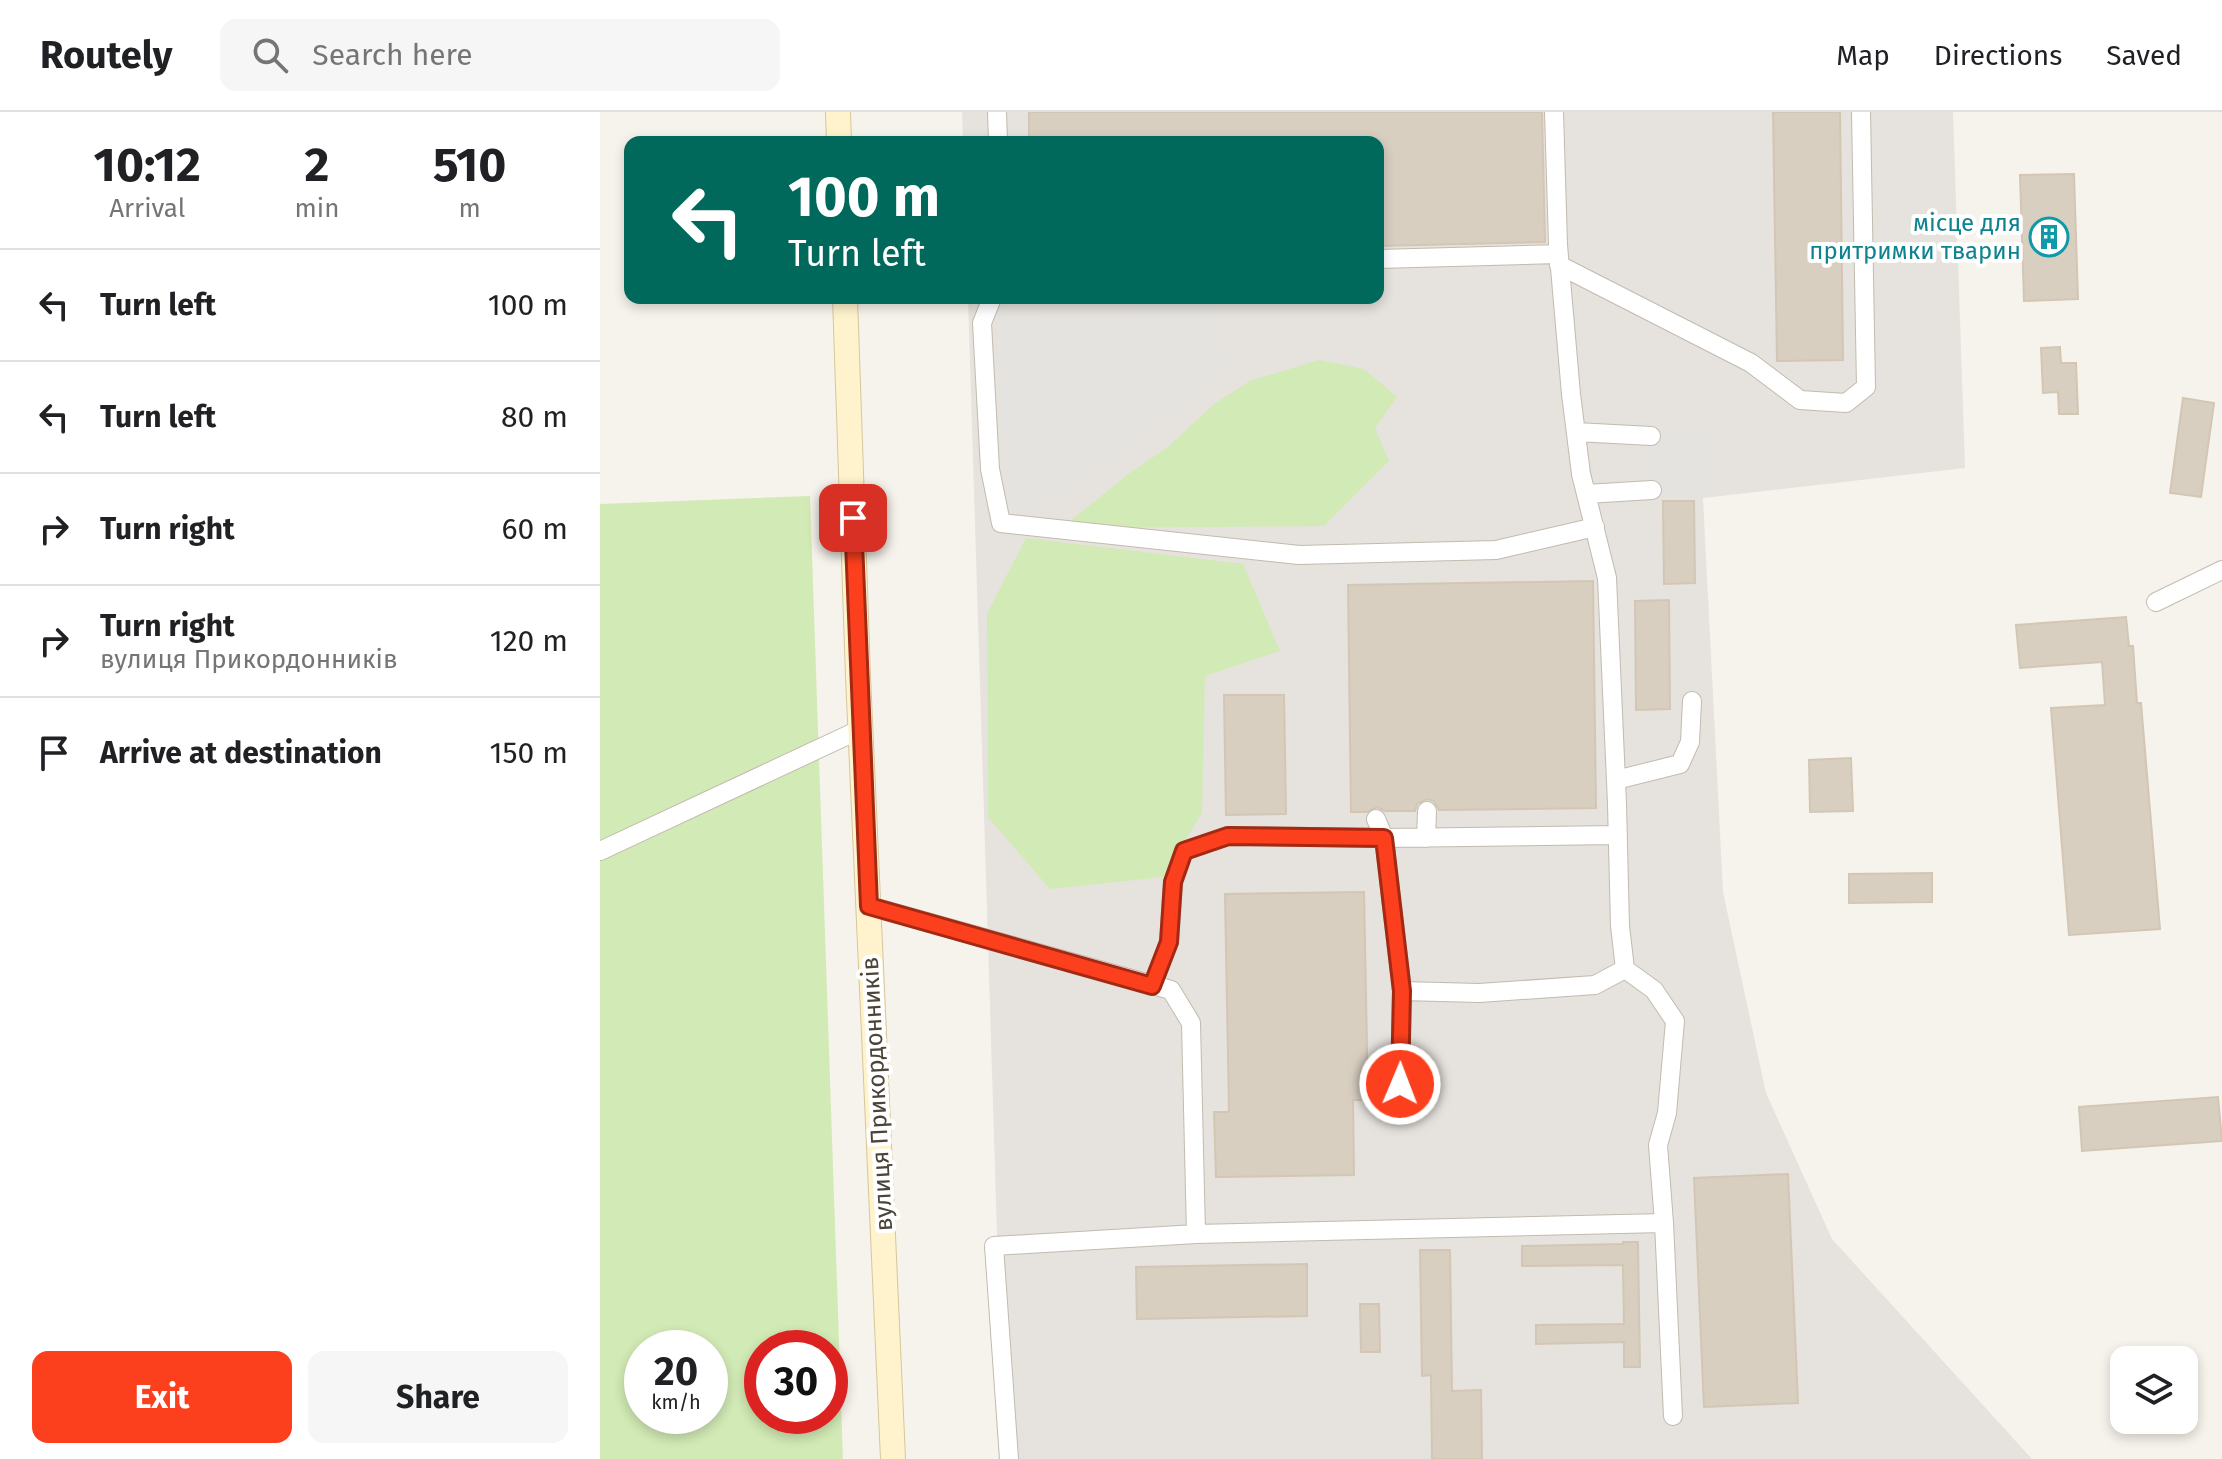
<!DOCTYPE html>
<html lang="en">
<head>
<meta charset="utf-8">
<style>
	body { margin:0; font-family:"Fira Sans",sans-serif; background:#f6f6f6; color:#202124; height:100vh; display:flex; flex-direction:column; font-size:30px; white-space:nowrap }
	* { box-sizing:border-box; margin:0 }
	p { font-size:26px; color:#757577 }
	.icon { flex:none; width:44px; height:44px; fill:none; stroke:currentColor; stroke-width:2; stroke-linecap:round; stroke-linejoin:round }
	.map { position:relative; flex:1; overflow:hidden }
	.drawer { display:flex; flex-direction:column; background:#fff; width:600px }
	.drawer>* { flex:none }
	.top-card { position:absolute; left:24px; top:24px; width:760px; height:168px; border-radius:16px; box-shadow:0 4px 12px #0003; background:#00695c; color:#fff; overflow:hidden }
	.controls { position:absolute; left:1510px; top:1234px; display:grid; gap:16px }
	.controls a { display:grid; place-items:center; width:88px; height:88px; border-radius:16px; background:#fff; box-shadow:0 4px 12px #0003; font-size:40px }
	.speed { position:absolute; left:24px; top:1218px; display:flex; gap:16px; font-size:40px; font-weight:700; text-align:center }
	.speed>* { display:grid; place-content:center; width:104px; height:104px; border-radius:50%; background:#fff; box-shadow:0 4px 12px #0003; line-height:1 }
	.speed small { font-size:20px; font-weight:400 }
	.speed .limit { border:12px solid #d22; background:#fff; color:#111 }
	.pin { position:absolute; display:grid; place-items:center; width:68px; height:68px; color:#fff; margin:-34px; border-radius:16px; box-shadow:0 4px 12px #0006 }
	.me { position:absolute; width:88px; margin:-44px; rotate:1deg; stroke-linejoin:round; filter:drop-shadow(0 0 6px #0008) }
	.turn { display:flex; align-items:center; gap:28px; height:168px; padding:0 32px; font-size:36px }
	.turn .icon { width:104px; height:104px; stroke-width:2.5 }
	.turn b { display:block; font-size:56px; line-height:68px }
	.eta { display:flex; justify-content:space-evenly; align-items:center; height:136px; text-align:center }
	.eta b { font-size:48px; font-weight:700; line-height:56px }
	.action { display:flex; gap:16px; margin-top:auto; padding:16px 32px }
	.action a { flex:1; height:92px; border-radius:16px; background:#fc3f1d; color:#fff; font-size:32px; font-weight:700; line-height:92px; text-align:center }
	.action a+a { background:#f6f6f6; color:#202124 }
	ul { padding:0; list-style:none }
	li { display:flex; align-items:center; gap:24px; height:112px; padding:0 32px; border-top:2px solid #e0e0e0 }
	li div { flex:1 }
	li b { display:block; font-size:30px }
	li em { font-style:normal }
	header { display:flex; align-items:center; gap:48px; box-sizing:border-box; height:112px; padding:0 40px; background:#fff; border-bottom:2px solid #e0e0e0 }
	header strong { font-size:38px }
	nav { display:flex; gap:44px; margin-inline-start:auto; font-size:28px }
	.search { width:560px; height:72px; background:#f6f6f6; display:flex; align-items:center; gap:20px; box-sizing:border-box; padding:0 28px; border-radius:16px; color:#757577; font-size:30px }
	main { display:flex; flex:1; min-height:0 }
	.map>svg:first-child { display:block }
	.industrial { fill:#e6e2dd }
	.green { fill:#d2eab5; fill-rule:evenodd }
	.parking { fill:#e5e3e0 }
	.building { fill:#d8cfc1; stroke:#d3c7b4; stroke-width:2 }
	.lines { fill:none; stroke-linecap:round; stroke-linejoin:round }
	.street-casing { stroke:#c2bbae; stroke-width:20 }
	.secondary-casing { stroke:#d6c79b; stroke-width:26 }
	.street { stroke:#fff; stroke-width:18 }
	.secondary { stroke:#fff3cd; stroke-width:24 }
	.route-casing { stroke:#a42913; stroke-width:20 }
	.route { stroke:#fc3f1d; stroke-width:14 }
	.labels { text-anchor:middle; stroke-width:8; stroke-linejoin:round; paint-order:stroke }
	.culture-label { font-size:24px; fill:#0d838f; stroke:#fff; text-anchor:end }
	.street-label { font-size:24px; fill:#4b4439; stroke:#fff }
</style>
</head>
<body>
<header>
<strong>Routely</strong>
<div class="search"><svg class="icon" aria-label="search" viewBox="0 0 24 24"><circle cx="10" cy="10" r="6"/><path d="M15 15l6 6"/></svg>Search here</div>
<nav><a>Map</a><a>Directions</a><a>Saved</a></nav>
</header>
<main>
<section class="drawer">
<div class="eta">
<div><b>10:12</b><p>Arrival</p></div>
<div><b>2</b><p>min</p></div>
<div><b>510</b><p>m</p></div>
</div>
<ul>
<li><svg class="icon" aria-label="left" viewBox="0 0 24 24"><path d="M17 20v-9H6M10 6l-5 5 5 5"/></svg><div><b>Turn left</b></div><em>100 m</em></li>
<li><svg class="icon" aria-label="left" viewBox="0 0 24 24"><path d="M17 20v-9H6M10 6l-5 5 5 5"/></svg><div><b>Turn left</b></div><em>80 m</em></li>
<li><svg class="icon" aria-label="right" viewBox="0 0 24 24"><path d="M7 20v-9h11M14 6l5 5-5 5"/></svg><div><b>Turn right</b></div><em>60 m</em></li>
<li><svg class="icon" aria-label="right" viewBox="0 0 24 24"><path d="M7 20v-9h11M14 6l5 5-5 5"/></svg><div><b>Turn right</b><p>вулиця Прикордонників</p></div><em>120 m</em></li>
<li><svg class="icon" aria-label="arrive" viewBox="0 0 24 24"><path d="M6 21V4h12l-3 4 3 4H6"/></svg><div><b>Arrive at destination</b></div><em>150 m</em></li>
</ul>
<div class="action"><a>Exit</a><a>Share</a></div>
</section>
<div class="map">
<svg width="1622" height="1347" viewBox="0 0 1622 1347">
	<rect width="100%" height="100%" fill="#f6f3ec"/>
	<path class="industrial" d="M362,0h991l12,356 -262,30 20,394 43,201 66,146 200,220h-1028l-36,-1161h410v-156h-415z"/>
	<path class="green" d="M719,248l45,9 33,28 -22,31 14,33 -65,65 -262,2 65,-53 41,-28 46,-43 36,-23z
		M210,384l33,963h-243v-955zM42,1236h68v68h-68zM162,1236h68v68h-68z
		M426,426l217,26 37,87 -75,25 -3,137 -39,64 -113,12 -62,-72 -1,-203z"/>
	<path class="parking" d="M607,196l13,7 6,61 -181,129 -20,9 -18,-13 -7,-185z
		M1107,314l2,67 -56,2 -1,-68z"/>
	<path class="building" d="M429,0h513l3,130 -167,4v-104h-349z
		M1173,0h67l3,248 -66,1z
		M1474,62l4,125 -54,2 -4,-126z
		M1460,235l1,16h15l2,51h-19l-1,-22 -15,1 -2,-45z
		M1583,286l31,5 -13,94 -31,-4z
		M1063,389h31l1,82 -31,1z
		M993,469l3,227 -157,2 -5,-9 -7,-2 -10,5 -2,7h-30l-8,-4 -10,5h-16l-3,-227z
		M1069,488l1,109 -34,1 -1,-109z
		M1526,505l3,29h4l4,57h4l19,226 -91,6 -18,-227 54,-3 -3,-43 -82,6 -4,-43z
		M624,583h60l2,119 -60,1z
		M1251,646l2,53 -43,1 -1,-52z
		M1332,761v29l-83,1v-29z
		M764,780l4,208h-15l1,75 -138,2 -2,-65h15l-4,-218z
		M1618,985l4,44 -140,10 -3,-44z
		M1188,1062l10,229 -94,4 -10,-229z
		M1023,1130h15l2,125h-16v-25l-88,2v-19l88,-1 -1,-59 -101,1v-20l101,-2z
		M820,1138h30l2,141 29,-1 1,69h-50l-1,-84 -9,1z
		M707,1152v52l-170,3 -1,-52z
		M760,1192h19l1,48h-19z"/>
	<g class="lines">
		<g class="street-casing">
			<path id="street" d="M397,0l1,30
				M954,0l4,133 13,149 10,80 26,104 10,226 3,122 5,43 29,21 21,31 -8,92 -9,32 6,78
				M778,147l180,-5
				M959,153l192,98 49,37 46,3 20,-16 -5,-275
				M392,186l-10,25 8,146 11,54 298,32 197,-5 99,-23
				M976,320l75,4
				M986,382l66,-4
				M1556,490l66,-32
				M1016,668l64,-16 10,-22 2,-41
				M776,707l8,19 234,-3
				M826,726l1,-27
				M0,739l261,-122
				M269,794l302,84 20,33 5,211 -202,12 15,213
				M552,874l17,-44 4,-60 11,-31 44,-15 156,2 18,153 -2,93
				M802,879l77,2 116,-8 30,-16
				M596,1122l468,-11 9,193"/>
		</g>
		<g class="secondary-casing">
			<path id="secondary" d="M238,0l1,30
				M245,186l13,378 35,783"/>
		</g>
		<use href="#street" class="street"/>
		<use href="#secondary" class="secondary"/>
	</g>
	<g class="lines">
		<g class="route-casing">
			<path id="route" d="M253,406l16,388 283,80 17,-44 4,-60 11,-31 44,-15 156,2 18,153 -2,93"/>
		</g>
		<use href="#route" class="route"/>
	</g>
	<defs>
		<g id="building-ring" transform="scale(2)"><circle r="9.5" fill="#fff" stroke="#0f9aa8" stroke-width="1.5"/><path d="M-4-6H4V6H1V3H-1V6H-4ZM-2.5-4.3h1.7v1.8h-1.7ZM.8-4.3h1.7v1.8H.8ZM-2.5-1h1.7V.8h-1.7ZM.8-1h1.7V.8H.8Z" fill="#0f9aa8"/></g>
	</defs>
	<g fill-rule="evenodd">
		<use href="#building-ring" x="1449" y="125"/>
	</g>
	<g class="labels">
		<g class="culture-label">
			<text x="1421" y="119">місце для<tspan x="1421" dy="28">притримки тварин</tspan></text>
		</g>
		<g class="street-label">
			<text transform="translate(277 982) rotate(-93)" y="8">вулиця Прикордонників</text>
		</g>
	</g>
</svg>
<div class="controls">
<a><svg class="icon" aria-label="layers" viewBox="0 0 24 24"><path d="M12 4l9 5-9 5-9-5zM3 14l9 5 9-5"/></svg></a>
</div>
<div class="speed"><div>20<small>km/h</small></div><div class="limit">30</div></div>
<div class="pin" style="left:253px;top:406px;background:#d93025"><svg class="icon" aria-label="arrive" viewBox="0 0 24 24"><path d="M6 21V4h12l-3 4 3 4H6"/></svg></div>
<svg class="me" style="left:800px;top:972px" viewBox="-20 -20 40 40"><circle r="17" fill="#fc3f1d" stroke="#fff" stroke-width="3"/><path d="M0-11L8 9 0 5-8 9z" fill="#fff"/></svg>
<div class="top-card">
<div class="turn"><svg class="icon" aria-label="left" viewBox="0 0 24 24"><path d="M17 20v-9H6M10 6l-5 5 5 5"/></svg><div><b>100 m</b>Turn left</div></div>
</div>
</div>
</main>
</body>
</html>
